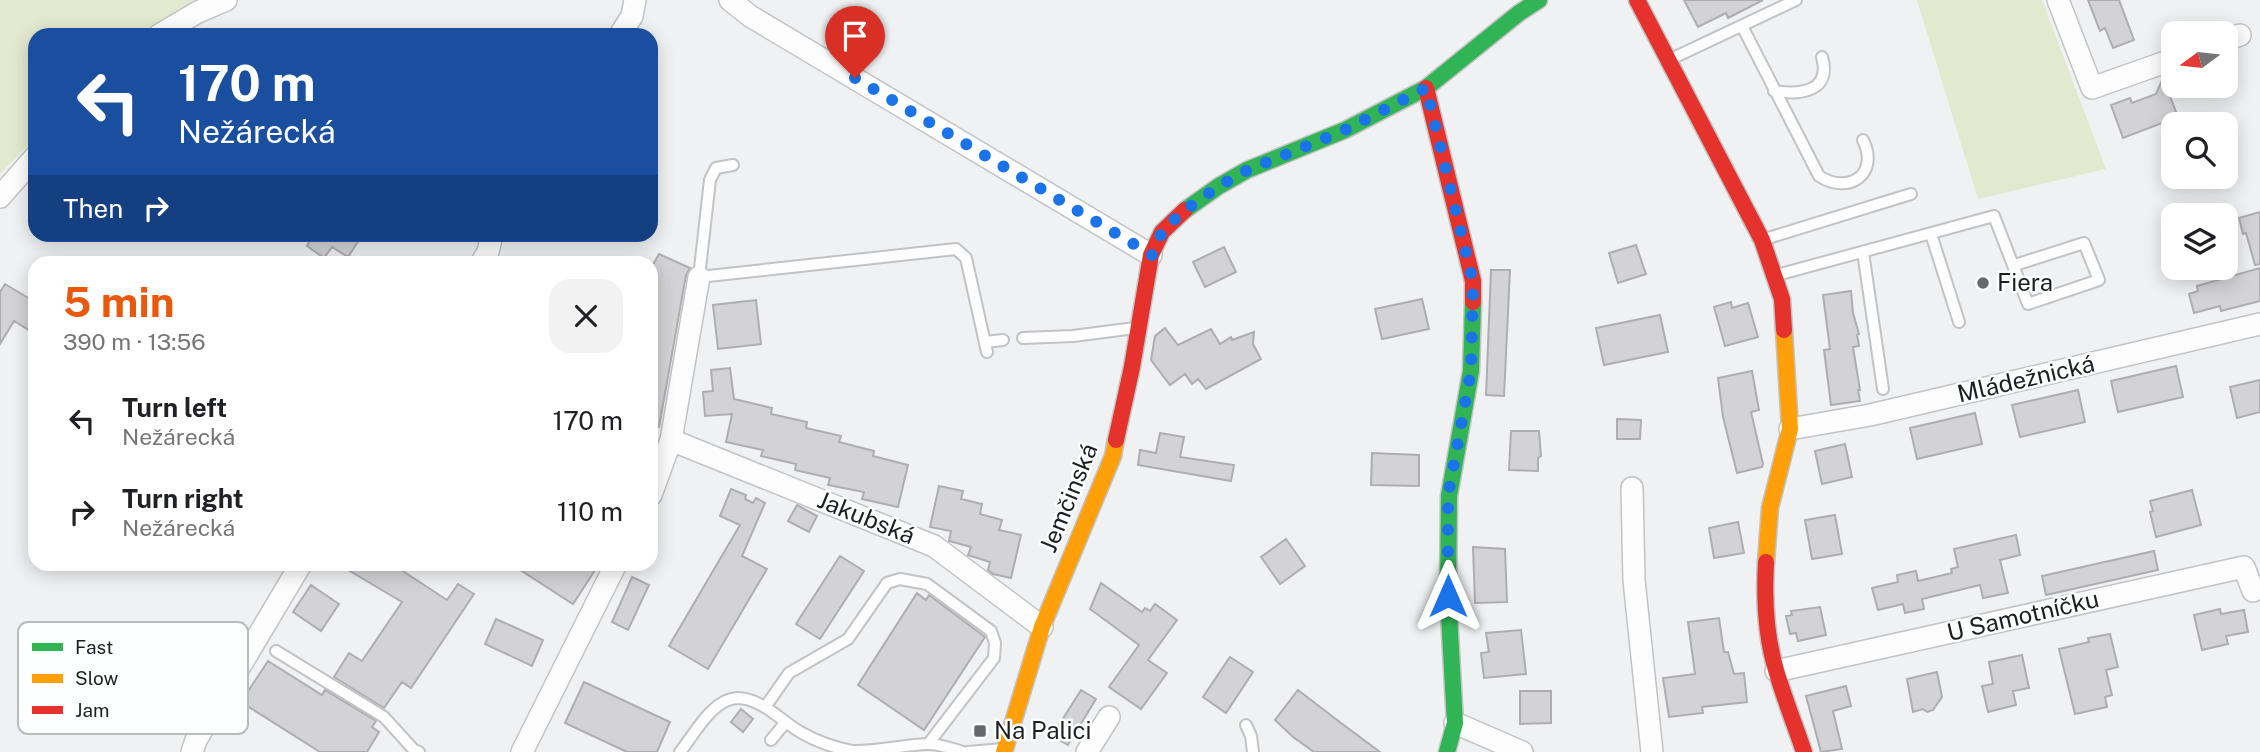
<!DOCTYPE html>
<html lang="en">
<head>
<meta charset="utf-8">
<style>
	body { margin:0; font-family:"Public Sans",sans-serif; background:#f2f2f2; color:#202124; height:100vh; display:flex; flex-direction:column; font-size:26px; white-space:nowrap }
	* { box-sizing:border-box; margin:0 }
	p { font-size:23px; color:#757577 }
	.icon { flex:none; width:38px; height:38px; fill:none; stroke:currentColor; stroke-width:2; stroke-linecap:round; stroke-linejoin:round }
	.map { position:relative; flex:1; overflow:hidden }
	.side { position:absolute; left:28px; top:256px; width:630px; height:315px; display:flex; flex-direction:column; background:#fff; border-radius:21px; box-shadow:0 4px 18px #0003 }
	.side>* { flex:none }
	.guide { position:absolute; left:28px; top:28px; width:630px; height:214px; border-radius:21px; box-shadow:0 4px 18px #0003; background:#1a4fa0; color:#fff; overflow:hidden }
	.needle { width:46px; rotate:255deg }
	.buttons { position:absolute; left:2161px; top:21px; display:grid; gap:14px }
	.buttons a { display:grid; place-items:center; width:77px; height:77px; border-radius:14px; background:#fff; box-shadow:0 4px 18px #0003; font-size:35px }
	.pin { position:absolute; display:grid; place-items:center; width:60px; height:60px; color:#fff; margin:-72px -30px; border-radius:50% 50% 50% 0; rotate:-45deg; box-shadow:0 0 7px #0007 }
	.pin .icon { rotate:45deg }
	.me { position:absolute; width:77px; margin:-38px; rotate:0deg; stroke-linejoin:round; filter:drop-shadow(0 0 5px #0008) }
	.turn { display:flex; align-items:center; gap:24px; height:147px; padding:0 35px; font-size:32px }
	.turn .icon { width:91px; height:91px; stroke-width:2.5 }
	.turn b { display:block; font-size:49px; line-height:60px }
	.then { display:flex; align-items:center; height:66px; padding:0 35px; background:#0003; gap:14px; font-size:26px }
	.round { display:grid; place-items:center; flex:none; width:74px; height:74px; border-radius:21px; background:#f2f2f2 }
	.head { display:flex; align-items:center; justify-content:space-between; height:119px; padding:0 35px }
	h1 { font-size:42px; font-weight:700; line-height:52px; color:#ea580c }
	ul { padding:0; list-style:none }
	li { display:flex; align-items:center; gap:21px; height:91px; padding:0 35px }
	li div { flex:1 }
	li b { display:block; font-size:26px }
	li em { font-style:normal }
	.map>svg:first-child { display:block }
	.green { fill:#e3e9cf }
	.building { fill:#d3d3d5; stroke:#aeaeb0; stroke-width:2 }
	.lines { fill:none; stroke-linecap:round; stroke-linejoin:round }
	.lane-casing { stroke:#c2c3c4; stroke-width:14 }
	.street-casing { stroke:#c2c3c4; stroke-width:24 }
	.fast-casing { stroke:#c2c3c4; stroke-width:19 }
	.slow-casing { stroke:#c2c3c4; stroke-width:19 }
	.jam-casing { stroke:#c2c3c4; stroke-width:19 }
	.lane { stroke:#fdfdfd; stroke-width:10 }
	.street { stroke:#fdfdfd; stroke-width:21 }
	.fast { stroke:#30b455; stroke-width:16 }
	.slow { stroke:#ff9f0a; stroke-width:16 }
	.jam { stroke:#e5322d; stroke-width:16 }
	.route { stroke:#1a73e8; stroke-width:12; stroke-dasharray:0 21.6 }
	.poi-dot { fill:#676869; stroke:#fdfeff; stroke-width:2.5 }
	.labels { text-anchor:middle; stroke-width:5; stroke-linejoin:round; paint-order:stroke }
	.poi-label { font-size:24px; fill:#1d1e1f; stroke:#fdfeff; text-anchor:start }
	.street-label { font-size:24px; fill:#1d1e1f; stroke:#fdfeff }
	.key { fill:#fdfeff; stroke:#babbbc; stroke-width:2 }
	.key-label { font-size:19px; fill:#1d1e1f }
</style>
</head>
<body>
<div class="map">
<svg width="2260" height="752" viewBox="0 0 2260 752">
	<rect width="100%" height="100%" fill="#f0f1f3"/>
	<path class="green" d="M0,0h195l-44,35h-116v103l-35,36z
		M1917,0h125l64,169 -128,30z"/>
	<path class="building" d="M1684,0h79l-35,18 -2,-5 -28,14z
		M2088,0h31l15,40 -21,8 -8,-20 -5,3z
		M2163,78l15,39 -55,21 -12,-33 19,-7 2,5 24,-9z
		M2260,212v52l-5,1 -9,-32 -3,1 -4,-16z
		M313,234h50l-15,23 -16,-10 -8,11 -17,-12z
		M1636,245l10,29 -28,9 -9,-30z
		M1224,247l12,25 -31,15 -12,-25z
		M659,254l31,14 -4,7 -27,152 -8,-1v-158z
		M2260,268v33l-39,10 -1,-5 -26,7 -5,-19 9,-3 -1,-5z
		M1491,270h19l-6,126 -18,-1z
		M5,284l30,18v32l-21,-13 -14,23v-52z
		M1851,291l2,22 6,21 -2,1 2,11 -6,1 7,43h-2l2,11 -29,4 -7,-55 6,-1 -7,-54z
		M1422,299l7,30 -47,10 -7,-30z
		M756,300l5,44 -43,5 -5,-44z
		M1731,302l1,6 16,-5 10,34 -33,9 -11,-39z
		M1660,315l8,37 -64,13 -8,-37z
		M1165,328l13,17 33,-16 9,15 11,-7 1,3 22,-8 -1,12 8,15 -55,30 -8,-10 -6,5 -7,-10 -15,11 -19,-25 4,-24z
		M2176,366l7,31 -65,15 -7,-31z
		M730,368l4,31 38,9 -1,6 36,8 -1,6 35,8 -2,6 35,9 -1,5 35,9 -10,42 -36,-8 2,-7 -36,-7 2,-7 -35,-8 1,-6 -35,-8 2,-6 -37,-8 6,-28 -27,2 -2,-24 10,-1 -2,-21z
		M1752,371l7,39 -8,2 12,52 -1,3 -25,6 -14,-56 -5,-39z
		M2260,380v32l-23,6 -7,-31z
		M2078,390l7,32 -65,15 -8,-32z
		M1975,413l7,31 -65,15 -7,-31z
		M1617,419l24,1 -1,19h-23z
		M1511,431h28l2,25 -3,2v13l-29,-1z
		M1160,433l24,4 -4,20 54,8 -3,16 -93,-16 2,-15 16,3z
		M1845,444l7,33 -30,7 -7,-33z
		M1372,453l47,2v31l-48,-1z
		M939,486l24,5 -2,8 21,5 -2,10 22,6 -3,10 22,5 -10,43 -18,-4 -5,-4 2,-8 -22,-7 3,-8 -22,-6 2,-10 -21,-4z
		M731,489l15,6 -1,4 8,4 3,-5 9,5 -23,53 25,13 -59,100 -39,-23 71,-121 -20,-9z
		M2192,490l9,35 -45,12 -6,-25 3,-1 -3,-10z
		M797,505l20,11 -8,16 -21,-11z
		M1835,515l7,39 -30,5 -7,-39z
		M1738,522l6,31 -30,5 -5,-30z
		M2016,535l4,20 -20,5 8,33 -25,5 -3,-13 -58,14 2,10 -19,4 -2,-9 -25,6 -6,-22 26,-6 -1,-7 19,-4 2,10 34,-8 -1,-4 7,-2 -4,-18z
		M1286,539l19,27 -25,18 -19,-27z
		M1473,547l32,2 2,53 -32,1z
		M2154,551l4,19 -112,25 -4,-19z
		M840,556l24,15 -44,68 -24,-15z
		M338,564h54l55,36 11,-16 16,10 -63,94 -9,-6 -18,26 -50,-31 15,-24 13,8 40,-59z
		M511,564h88l-26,40z
		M632,577l17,8 -21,45 -16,-8z
		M1101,583l41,29 3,-4 5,3 5,-7 22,16 -29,40 19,13 -26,36 -32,-22 30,-42 -49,-36z
		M311,585l28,19 -18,27 -28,-19z
		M917,593l9,7 3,-5 56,42 -61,93 -66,-45z
		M1820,607l6,28 -28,6 -2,-8 -6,1 -4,-18 6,-1 -1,-4z
		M2220,609l1,5 23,-4 4,22 -22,4 2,8 -26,6 -8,-35z
		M1719,618l5,34h4l6,22 10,-1 3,29 -45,5 1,6 -34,4 -6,-39 32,-4 -7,-52z
		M496,619l47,21 -11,26 -47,-22z
		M1521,630l5,44 -42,4 -3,-25 8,-1 -3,-19z
		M2110,634l8,33 -12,3 6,25 -7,2 2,10 -32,7 -16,-65 30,-7 -1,-4z
		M2022,655l7,33 -16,3 3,14 -28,7 -6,-26 11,-2 -4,-22z
		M1230,657l23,15 -27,41 -23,-16z
		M268,661l54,34 3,-5 51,31 -4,6 7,5 -12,20h-47l-79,-50z
		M1937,672l5,25 -9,13 -6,2 -4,-3 -10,3 -6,-33z
		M584,682l86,40 -13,30h-30l-62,-29z
		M1846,686l5,20 -18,5 9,38 -21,3 -15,-56z
		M1081,690l15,9 -28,46 -16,-9z
		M1298,690l43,33 39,29h-66l-21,-15 -18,-17z
		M1520,691h31v32l-31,1z
		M741,709l12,10 -10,13 -12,-10z"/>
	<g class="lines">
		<g class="lane-casing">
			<path id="lane" d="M1742,26l77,150c29,19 61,-1 44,-36
				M1671,59l125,-59
				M1774,91c26,4 58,1 48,-34
				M733,165l-17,3 -6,12 -11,97 257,-28 10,9 21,94
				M1931,234l28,88
				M1765,239l146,-45
				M1863,252l20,137
				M1777,275l217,-59 34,88 71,-24 -15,-37 -69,22
				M1023,338l50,-2 62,-8
				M985,342l18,-2
				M276,651l108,66 30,33 5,2
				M766,706l23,-33 59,-34 39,-56 13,-4 27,5 64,47 4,12 -1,15 -65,85
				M1246,725l5,11 2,16
				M771,740l14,-17
				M680,752c14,-17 32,-53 57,-54 25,0 45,24 65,35 14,8 34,15 50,18 24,1 50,-6 75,-7 11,-1 25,5 36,8
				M968,752l36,-3"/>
		</g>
		<g class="street-casing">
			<path id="street" d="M730,0l20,16 401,239
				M2058,0l34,88 82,-29
				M159,35l39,-23 28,-12
				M620,35l12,-19 3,-16
				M2226,40l14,-5
				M0,197l35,-40
				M482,262l6,-10 4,-18
				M1790,429l80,-14 390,-91
				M671,440l263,106 108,81
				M1632,488l2,92 18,172
				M651,495l20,-55 28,-163
				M1776,671l468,-104 9,24
				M1455,723l67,29
				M192,752l4,-12 105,-176
				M522,752l94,-188
				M1087,752l22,-35"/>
		</g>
		<g class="fast-casing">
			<path id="fast" d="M1185,210l34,-24 28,-16 98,-40 81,-42 93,-75 20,-13
				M1447,752l8,-29 -7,-127 1,-100 22,-125 2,-69"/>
		</g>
		<g class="slow-casing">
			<path id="slow" d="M1766,562l4,-54 20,-79 -6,-99
				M1004,752l38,-125 71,-171 3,-16"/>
		</g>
		<g class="jam-casing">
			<path id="jam" d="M1637,0l125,240 20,59 2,31
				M1426,88l47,193v21
				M1116,440l16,-73 19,-112 11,-23 23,-22
				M1766,562c-2,35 0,75 10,108 8,28 19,55 28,82"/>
		</g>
		<use href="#lane" class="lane"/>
		<use href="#street" class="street"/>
		<use href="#fast" class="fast"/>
		<use href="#slow" class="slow"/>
		<use href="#jam" class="jam"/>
	</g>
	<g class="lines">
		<path class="route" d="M855,78l297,177 10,-23 19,-19 38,-27 29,-16 97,-40 81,-42 47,194 -2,89 -23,125v100"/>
	</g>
	<g class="poi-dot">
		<circle cx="1983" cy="283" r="7"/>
		<rect x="973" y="724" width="14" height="14" rx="3.5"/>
	</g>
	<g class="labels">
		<g class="poi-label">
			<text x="1997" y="291">Fiera</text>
			<text x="994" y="739">Na Palici</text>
		</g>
		<g class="street-label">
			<text transform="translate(2026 379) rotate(-13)" y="8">Mládežnická</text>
			<text transform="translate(1069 498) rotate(-68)" y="8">Jemčinská</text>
			<text transform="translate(866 518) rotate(22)" y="8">Jakubská</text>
			<text transform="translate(2023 616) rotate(-13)" y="8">U Samotníčku</text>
		</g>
	</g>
	<rect x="18" y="622" width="230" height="112" rx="10" class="key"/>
	<rect x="32" y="643" width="31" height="8" fill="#30b455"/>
	<rect x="32" y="674" width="31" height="9" fill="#ff9f0a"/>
	<rect x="32" y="706" width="31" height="8" fill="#e5322d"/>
	<g class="key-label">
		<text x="75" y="654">Fast</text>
		<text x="75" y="685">Slow</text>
		<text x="75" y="717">Jam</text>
	</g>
</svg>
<div class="buttons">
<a><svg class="needle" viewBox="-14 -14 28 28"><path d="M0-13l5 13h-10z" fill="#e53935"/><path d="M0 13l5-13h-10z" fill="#757577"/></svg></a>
<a><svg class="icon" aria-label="search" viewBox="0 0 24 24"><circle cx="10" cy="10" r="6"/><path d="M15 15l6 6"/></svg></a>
<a><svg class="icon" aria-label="layers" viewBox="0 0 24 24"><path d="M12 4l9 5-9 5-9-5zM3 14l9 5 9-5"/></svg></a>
</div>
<div class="pin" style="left:855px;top:78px;background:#d93025"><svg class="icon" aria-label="arrive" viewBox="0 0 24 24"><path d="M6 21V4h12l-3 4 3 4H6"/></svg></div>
<svg class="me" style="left:1448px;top:596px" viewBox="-20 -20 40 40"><path d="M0-17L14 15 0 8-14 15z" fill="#1a73e8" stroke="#fff" stroke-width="4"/></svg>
<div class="guide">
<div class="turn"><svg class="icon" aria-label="left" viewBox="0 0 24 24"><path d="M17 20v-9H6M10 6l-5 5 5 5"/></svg><div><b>170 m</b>Nežárecká</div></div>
<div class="then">Then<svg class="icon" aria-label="right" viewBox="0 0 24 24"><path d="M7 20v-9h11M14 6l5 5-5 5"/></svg></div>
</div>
<section class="side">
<div class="head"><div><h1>5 min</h1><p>390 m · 13:56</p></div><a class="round"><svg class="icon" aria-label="close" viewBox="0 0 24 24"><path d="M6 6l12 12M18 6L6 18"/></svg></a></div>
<ul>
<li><svg class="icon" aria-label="left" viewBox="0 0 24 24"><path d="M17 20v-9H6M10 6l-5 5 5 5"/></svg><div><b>Turn left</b><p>Nežárecká</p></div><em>170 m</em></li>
<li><svg class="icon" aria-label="right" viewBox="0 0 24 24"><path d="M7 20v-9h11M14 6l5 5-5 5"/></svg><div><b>Turn right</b><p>Nežárecká</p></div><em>110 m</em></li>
</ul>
</section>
</div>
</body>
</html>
